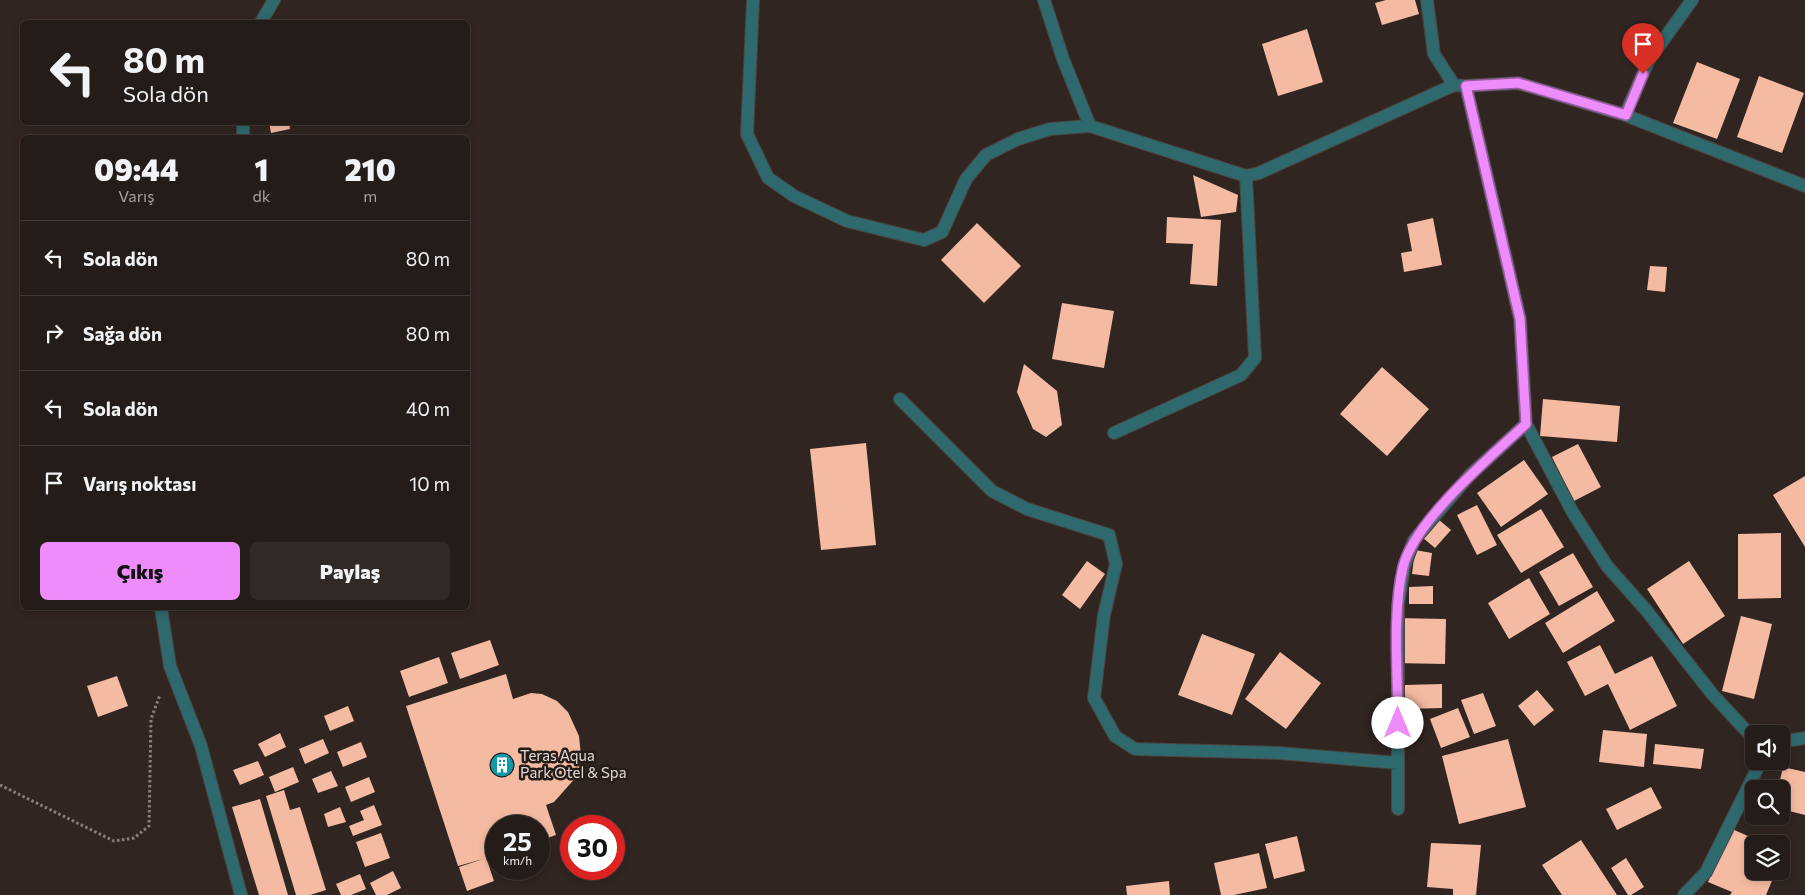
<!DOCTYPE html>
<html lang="tr">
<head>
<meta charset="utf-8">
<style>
	body { margin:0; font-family:Commissioner,sans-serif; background:#302926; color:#f1f3f6; height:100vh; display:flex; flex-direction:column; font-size:19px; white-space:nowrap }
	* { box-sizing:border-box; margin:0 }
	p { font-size:16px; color:#a3a1a2 }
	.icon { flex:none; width:28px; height:28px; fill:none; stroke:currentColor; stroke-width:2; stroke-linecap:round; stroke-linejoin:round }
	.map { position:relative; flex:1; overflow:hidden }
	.side { position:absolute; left:20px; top:135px; width:450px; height:475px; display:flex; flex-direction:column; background:#241c19; border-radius:8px; box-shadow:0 2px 8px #0003,0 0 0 1px #413a38 }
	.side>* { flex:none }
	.hud { position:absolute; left:20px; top:20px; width:450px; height:105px; border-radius:8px; box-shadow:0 2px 8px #0003,0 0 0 1px #413a38; background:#241c19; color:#f1f3f6; overflow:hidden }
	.buttons { position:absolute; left:1745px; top:725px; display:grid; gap:10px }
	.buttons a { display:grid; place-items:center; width:45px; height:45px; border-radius:8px; background:#241c19; box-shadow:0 2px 8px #0003,0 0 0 1px #413a38; font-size:25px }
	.speed { position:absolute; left:485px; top:815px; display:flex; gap:10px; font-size:25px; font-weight:700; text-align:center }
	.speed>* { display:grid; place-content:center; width:65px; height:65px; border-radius:50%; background:#241c19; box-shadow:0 2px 8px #0003,0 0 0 1px #413a38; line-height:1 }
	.speed small { font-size:12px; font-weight:400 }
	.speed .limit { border:8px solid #d22; background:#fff; color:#111 }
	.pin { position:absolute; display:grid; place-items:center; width:42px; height:42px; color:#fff; margin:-51px -21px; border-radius:50% 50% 50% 0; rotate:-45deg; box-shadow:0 0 5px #0007 }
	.pin .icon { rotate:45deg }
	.me { position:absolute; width:55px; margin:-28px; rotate:0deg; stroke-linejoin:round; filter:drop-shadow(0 0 4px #0008) }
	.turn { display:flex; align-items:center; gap:18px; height:105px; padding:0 20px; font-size:22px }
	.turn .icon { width:65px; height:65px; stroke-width:2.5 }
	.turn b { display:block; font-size:35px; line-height:42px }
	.eta { display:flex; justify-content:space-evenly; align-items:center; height:85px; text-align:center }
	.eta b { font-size:30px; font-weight:800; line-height:35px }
	.button { display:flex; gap:10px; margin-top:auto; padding:10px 20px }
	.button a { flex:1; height:58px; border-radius:8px; background:#ed8cfa; color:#111; font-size:20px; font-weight:800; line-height:58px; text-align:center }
	.button a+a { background:#302926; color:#f1f3f6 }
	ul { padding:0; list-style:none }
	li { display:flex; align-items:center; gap:15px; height:75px; padding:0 20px; border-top:1px solid #413a38 }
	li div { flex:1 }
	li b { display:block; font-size:19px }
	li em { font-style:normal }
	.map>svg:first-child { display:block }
	.building { fill:#f5bba2 }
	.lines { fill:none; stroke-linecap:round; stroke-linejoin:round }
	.minor-casing { stroke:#4c423e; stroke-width:14 }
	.path { stroke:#88807c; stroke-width:3; stroke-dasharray:2.5 2.5; stroke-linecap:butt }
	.minor { stroke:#2e696d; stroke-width:12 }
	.route-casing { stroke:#9a5ba2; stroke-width:12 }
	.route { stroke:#ed8cfa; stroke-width:9 }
	.labels { text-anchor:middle; stroke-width:5; stroke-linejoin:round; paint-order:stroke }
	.poi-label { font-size:15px; fill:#e0d9d6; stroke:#261c17; text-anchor:start }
</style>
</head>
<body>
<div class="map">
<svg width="1805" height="895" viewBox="0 0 1805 895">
	<rect width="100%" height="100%" fill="#302521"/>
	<path class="building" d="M1386,0h29l4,14 -37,11 -7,-22z
		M1307,29l16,53 -45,14 -16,-52z
		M1697,62l43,17 -23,60 -44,-16z
		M1759,76l45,17 -22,60 -45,-16z
		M269,122h20l1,7 -19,4z
		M1193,175l45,20 -2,17 -35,5z
		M1167,217l54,3 -4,66 -27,-2 3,-40 -27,-1z
		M1433,218l9,47 -38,7 -3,-19 11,-2 -5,-27z
		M977,223l44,43 -37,37 -43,-43z
		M1650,266l17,1 -2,25 -18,-2z
		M1062,303l52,8 -10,57 -52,-9z
		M1024,364l33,27 5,34 -16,12 -13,-8 -16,-37z
		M1382,367l47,42 -42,47 -47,-42z
		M1543,399l77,7 -3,36 -77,-6z
		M866,443l10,102 -55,5 -11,-101z
		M1578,444l23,43 -27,14 -22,-44z
		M1524,460l24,34 -47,33 -24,-34z
		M1805,476v71l-32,-52z
		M1477,505l20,40 -20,10 -20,-40z
		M1541,509l23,38 -43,26 -24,-38z
		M1438,519l13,11 -16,18 -13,-11z
		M1781,533v65l-43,1v-65z
		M1415,550l17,3 -3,23 -17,-2z
		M1573,553l20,34 -34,19 -20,-34z
		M1087,561l18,13 -25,35 -18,-14z
		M1689,561l36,55 -42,28 -36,-55z
		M1529,578l21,36 -41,25 -21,-36z
		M1433,586v18h-24v-17z
		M1597,591l18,30 -52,32 -18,-30z
		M1741,616l31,8 -18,75 -32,-8z
		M1395,618l51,1 -1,45 -51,-1z
		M1202,634l53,20 -23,61 -54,-20z
		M490,640l9,25 -39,14 -9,-26z
		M1600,645l15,29 37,-18 25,50 -47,24 -22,-46 -23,12 -18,-34z
		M1280,652l41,31 -35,46 -41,-30z
		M439,657l9,26 -39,14 -9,-26z
		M506,674l7,25 18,-6 11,1 15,7 11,11 11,24 2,20 -3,19 -24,27 -8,3 10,30 -17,6v-15h-43v28l-10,3 8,24 -27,10 -8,-24 24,-8 -25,7 -52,-160z
		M117,676l11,30 -30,11 -11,-31z
		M1442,684v24l-38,1v-24z
		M1537,690l17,20 -20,16 -16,-20z
		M1483,693l13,33 -22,8 -13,-34z
		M348,706l6,15 -24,10 -6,-15z
		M1458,708l12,29 -29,11 -11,-29z
		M1603,730l44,4 -3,33 -45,-5z
		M280,733l6,14 -21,10 -7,-13z
		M323,739l6,14 -24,11 -6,-15z
		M1508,739l18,68 -67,17 -17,-68z
		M361,742l6,15 -24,10 -6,-15z
		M1655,744l49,5 -3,20 -48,-5z
		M258,761l6,14 -24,10 -7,-15z
		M293,767l6,15 -24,10 -6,-15z
		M1783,767l22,5v43l-24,-6v-20h-3z
		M331,771l7,15 -20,7 -6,-14z
		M369,777l6,15 -24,10 -6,-15z
		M1651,787l11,21 -45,22 -11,-21z
		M284,790l6,20 10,-3 26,83 -16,5h-14l-30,-99z
		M260,799l28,96h-29l-27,-88z
		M374,805l8,20 -29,11 -4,-10 15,-6 -4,-9z
		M340,807l6,15 -18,5 -4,-13z
		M1732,829l34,15h-12v27h22l-10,24h-36l2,-3 -24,-10z
		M381,833l9,25 -25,9 -9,-25z
		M1297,836l8,35 -31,8 -9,-35z
		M1581,840l36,55h-55l-20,-30z
		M1431,843l50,2 -5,50h-23v-6l-26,-2z
		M1259,853l8,35 -33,7h-13l-7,-32z
		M1626,858l18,29 -13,8h-3l-17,-27z
		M393,871l8,17 -14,7h-11l-6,-12z
		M360,874l6,15 -15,6h-10l-5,-11z
		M1169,881l1,14h-43l-1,-9z"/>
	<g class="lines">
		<g class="minor-casing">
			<path id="minor" d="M753,0l-6,134 21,44 26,18 53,25 77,19 18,-8 24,-53 20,-24 32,-16 32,-10 40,-3 156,50 13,-3 195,-88
				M1044,0l19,59 27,67
				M1427,0l7,54 20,31 12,1 52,-3 107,32 180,71
				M261,22l13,-22
				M1466,86l54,233 6,105 46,87 35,55 39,44 67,85 41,44
				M1625,115l24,-55 43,-60
				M243,122v16
				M900,399l92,92 35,18 82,26 7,29 -12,51 -10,83 21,38 20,13 144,4 119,10
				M1114,433l127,-58 14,-17 -9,-182
				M161,608l9,58 31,80 40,149
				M1781,745l5,-4 19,-3
				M1398,809v-204l6,-38 10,-27 56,-65 56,-51
				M1684,895l22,-23 55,-111"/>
		</g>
		<path class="path" d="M0,785l114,56 20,-3 15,-12 2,-107 9,-24"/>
		<use href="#minor" class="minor"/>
	</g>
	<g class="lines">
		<g class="route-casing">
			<path id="route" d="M1398,723c0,-47 -6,-110 5,-156 12,-47 87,-110 123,-143l-6,-105 -54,-233 52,-3 108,32 17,-41"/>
		</g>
		<use href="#route" class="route"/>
	</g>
	<defs>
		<g id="building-disc" transform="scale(1.25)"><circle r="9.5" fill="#0f9aa8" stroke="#261c17"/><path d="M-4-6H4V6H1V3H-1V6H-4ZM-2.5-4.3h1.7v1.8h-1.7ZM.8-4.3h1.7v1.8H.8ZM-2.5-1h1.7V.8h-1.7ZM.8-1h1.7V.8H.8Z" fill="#fff"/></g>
	</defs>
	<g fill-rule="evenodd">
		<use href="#building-disc" x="502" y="765"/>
	</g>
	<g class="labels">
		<g class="poi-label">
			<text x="520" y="761">Teras Aqua<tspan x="520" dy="17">Park Otel &amp; Spa</tspan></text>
		</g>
	</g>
</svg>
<div class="buttons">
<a><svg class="icon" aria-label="sound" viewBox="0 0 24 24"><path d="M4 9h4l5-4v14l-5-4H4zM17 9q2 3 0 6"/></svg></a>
<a><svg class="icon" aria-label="search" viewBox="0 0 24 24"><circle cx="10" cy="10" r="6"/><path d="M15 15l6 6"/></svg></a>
<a><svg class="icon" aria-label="layers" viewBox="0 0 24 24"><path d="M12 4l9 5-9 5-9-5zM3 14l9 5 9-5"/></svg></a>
</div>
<div class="speed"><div>25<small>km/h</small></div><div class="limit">30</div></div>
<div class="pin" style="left:1643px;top:74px;background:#d93025"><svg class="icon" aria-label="arrive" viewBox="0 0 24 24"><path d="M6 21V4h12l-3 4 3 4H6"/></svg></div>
<svg class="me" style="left:1398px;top:723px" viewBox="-20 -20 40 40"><circle r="19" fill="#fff"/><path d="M0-13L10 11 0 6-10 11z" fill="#ed8cfa"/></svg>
<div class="hud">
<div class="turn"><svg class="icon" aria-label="left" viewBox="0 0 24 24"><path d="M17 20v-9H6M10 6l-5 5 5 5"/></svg><div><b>80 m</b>Sola dön</div></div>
</div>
<section class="side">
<div class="eta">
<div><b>09:44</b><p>Varış</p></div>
<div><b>1</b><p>dk</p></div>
<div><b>210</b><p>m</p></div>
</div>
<ul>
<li><svg class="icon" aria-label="left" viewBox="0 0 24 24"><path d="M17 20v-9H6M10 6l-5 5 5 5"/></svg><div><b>Sola dön</b></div><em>80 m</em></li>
<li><svg class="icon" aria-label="right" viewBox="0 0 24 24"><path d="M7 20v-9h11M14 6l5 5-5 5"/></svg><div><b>Sağa dön</b></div><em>80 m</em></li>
<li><svg class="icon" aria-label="left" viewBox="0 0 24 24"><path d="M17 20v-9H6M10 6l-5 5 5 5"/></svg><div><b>Sola dön</b></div><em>40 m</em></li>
<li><svg class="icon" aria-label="arrive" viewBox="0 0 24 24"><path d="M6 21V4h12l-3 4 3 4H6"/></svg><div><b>Varış noktası</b></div><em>10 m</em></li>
</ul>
<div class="button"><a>Çıkış</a><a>Paylaş</a></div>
</section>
</div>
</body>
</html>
